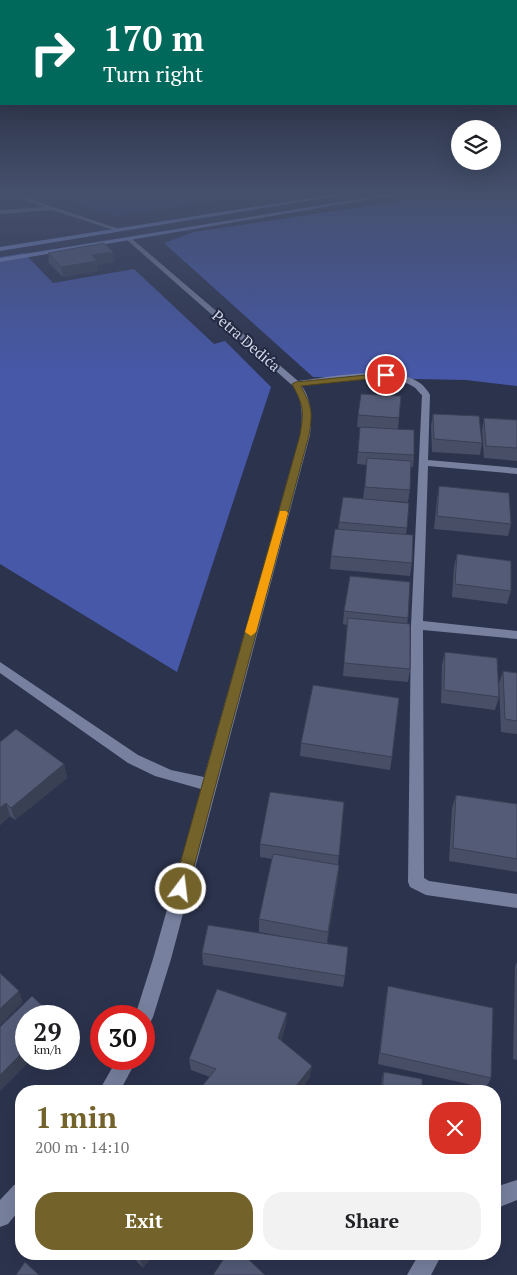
<!DOCTYPE html>
<html lang="en">
<head>
<meta charset="utf-8">
<style>
	body { margin:0; font-family:"PT Serif",serif; background:#f2f2f2; color:#202124; height:100vh; display:flex; flex-direction:column; font-size:19px; white-space:nowrap }
	* { box-sizing:border-box; margin:0 }
	p { font-size:16px; color:#757577 }
	.icon { flex:none; width:28px; height:28px; fill:none; stroke:currentColor; stroke-width:2; stroke-linecap:round; stroke-linejoin:round }
	.map { position:relative; flex:1; overflow:hidden }
	.details { position:absolute; left:15px; top:1085px; width:486px; height:175px; display:flex; flex-direction:column; background:#fff; border-radius:20px; box-shadow:0 5px 20px #0002 }
	.details>* { flex:none }
	.guide { position:absolute; left:0px; top:0px; width:518px; height:105px; box-shadow:0 5px 20px #0002; background:#00695c; color:#fff; overflow:hidden }
	.controls { position:absolute; left:451px; top:120px; display:grid; gap:10px }
	.controls a { display:grid; place-items:center; width:50px; height:50px; border-radius:50%; background:#fff; box-shadow:0 5px 20px #0002; font-size:25px }
	.speed { position:absolute; left:15px; top:1005px; display:flex; gap:10px; font-size:25px; font-weight:700; text-align:center }
	.speed>* { display:grid; place-content:center; width:65px; height:65px; border-radius:50%; background:#fff; box-shadow:0 5px 20px #0002; line-height:1 }
	.speed small { font-size:12px; font-weight:400 }
	.speed .limit { border:8px solid #d22; background:#fff; color:#111 }
	.pin { position:absolute; display:grid; place-items:center; width:42px; height:42px; color:#fff; margin:-21px; border:2px solid #fff; border-radius:50%; box-shadow:0 1px 5px #0007 }
	.me { position:absolute; width:55px; margin:-28px; rotate:15deg; stroke-linejoin:round; filter:drop-shadow(0 0 4px #0008) }
	.turn { display:flex; align-items:center; gap:18px; height:105px; padding:0 20px; font-size:22px }
	.turn .icon { width:65px; height:65px; stroke-width:2.5 }
	.turn b { display:block; font-size:35px; line-height:42px }
	.round { display:grid; place-items:center; flex:none; width:52px; height:52px; border-radius:20px; background:#f2f2f2 }
	.head { display:flex; align-items:center; justify-content:space-between; height:85px; padding:0 20px }
	h1 { font-size:30px; font-weight:700; line-height:38px; color:#73632b }
	.action { display:flex; gap:10px; margin-top:auto; padding:10px 20px }
	.action a { flex:1; height:58px; border-radius:20px; background:#73632b; color:#fff; font-size:20px; font-weight:700; line-height:58px; text-align:center }
	.action a+a { background:#f2f2f2; color:#202124 }
	.map>svg:first-child { display:block }
	.green { fill:#2e3a73 }
	.forest { fill:#4758a8 }
	.lines { fill:none; stroke-linecap:round; stroke-linejoin:round }
	.minor { fill:#77809e; fill-rule:evenodd }
	.major { fill:#7e90d4; fill-rule:evenodd }
	.wall { fill:#474e66 }
	.shaded-wall { fill:#3a4053 }
	.building { fill:#535b77; stroke:#3a4053 }
	.route { fill:#73632b; stroke:#4b401c }
	.slow { fill:#f59e0b }
	.labels { text-anchor:middle; stroke-width:4; stroke-linejoin:round; paint-order:stroke }
	.street-label { font-size:15px; fill:#d1d6e6; stroke:#232942 }
</style>
</head>
<body>
<div class="map">
<svg width="517" height="1275" viewBox="0 0 517 1275">
	<rect width="100%" height="100%" fill="#2c334d"/>
	<path class="green" d="M50,194h209l-143,22z"/>
	<path class="forest" d="M434,196l83,1v189l-51,-6 -153,-3 -149,-134 30,-11z
		M24,253l29,30 81,-14 80,75 11,-3 46,46 -94,285 -177,-108v-307z"/>
	<g class="lines">
		<path class="minor" d="M7,194h8l107,36 -5,1 -65,-21 -52,4v-4l45,-3z
			M127,238h4l167,143c31,-4 96,-17 122,2 4,3 8,8 10,12l-2,65 89,8v6l-89,-8 -5,155 94,10v8l-94,-9 1,248 5,3 88,13v14l-91,-13 -16,-8 -2,-5 3,-257 11,-230c-3,-2 -5,-6 -8,-8 -26,-18 -83,-5 -112,-1 10,15 10,31 8,49l-139,524 -18,58 -3,6 -6,3v-10h-9l18,-57 48,-170 -46,-13 -27,-13 -128,-90v-11l138,93 33,15 33,7 96,-342c3,-18 3,-34 -7,-49l-166,-146z
			M117,1059h20l-17,32h-21z
			M517,1180v20l-22,9v-22z
			M21,1182v26l-13,16 -8,3v-27l14,-15z
			M419,1254h23l-11,21h-24z"/>
		<path class="major" d="M336,194h13l-349,57v-4z
			M389,194h12l-401,68v-4z"/>
	</g>
	<path class="wall" d="M113,252l1,10 -16,3v6l-35,6 -14,-14 -1,-10z
		M433,414l49,29 -2,12 -48,-3 -1,-26z
		M358,415l41,3 -1,11 16,26 -1,12h-2l-1,23 -2,12 -35,-2 34,28 -1,7 6,28 -2,13 -80,-7 1,-13 7,-27 1,-7 24,-23 4,-34 -10,-1 3,-37h-3z
		M484,418l33,2v41l-33,-3 -2,-28z
		M439,486l72,38 -3,12 -74,-7 3,-31z
		M457,554l54,37 -4,13 -55,-7 2,-30z
		M344,611l64,7 -1,6 3,45 -2,13 -65,-6 4,-51 -4,-1z
		M445,652l54,45 -4,13 -54,-7 1,-38z
		M503,671l14,2v61l-16,-2 -2,-48z
		M0,742l64,22 3,14 -52,42 -5,-4 -10,9z
		M301,743l91,14 -2,13 -90,-14z
		M456,795l61,9v68l-68,-11 3,-53z
		M344,802l-6,63h1l-1,13 -11,65 18,33 -2,11 -140,-22 -1,-12 89,-15 -32,-6v-13l13,-60 -12,-2v-13z
		M517,962v98l-4,-1 2,-93z
		M388,986l103,92 -5,10 -108,-24 8,-67z
		M286,1024l-5,16 29,37 -10,14h-102l12,-14 -19,-7 -2,-11z
		M384,1072l38,19h-41l1,-14z
		M130,1254h24l-11,14z"/>
	<path class="shaded-wall" d="M113,252l1,10 -16,3v6l-35,6 -2,-10 31,-12z
		M64,764l3,14 -52,42 -4,-12z
		M6,803l4,13 -10,9v-17z
		M339,865l-1,13 -11,67 1,-13z
		M19,991l4,11 -23,24v-17z
		M287,1013l-1,11 -8,25v-11z
		M26,1049v10h6l-32,32v-16z
		M312,1066l-2,11 -10,14h-8z
		M145,1254h9l-11,14 -3,-8z"/>
	<path class="building" d="M104,243l9,9 -21,3 5,6 -36,6 -13,-14z
		M361,394l40,2 -2,22 -41,-3z
		M433,414l46,2 3,27 -48,-4z
		M484,418l33,2v28l-31,-2z
		M360,427l54,3v25l-56,-3z
		M367,458l44,3 -1,29 -45,-3z
		M439,486l70,7 2,31 -74,-8z
		M343,497l66,6 -2,25 -68,-6z
		M335,529l78,6 -1,28 -81,-7z
		M457,554l54,7v30l-56,-7z
		M350,576l60,6 -2,36 -64,-7z
		M348,618l62,6v45l-66,-6z
		M445,652l52,6 2,39 -55,-7z
		M503,671l14,2v48l-12,-2z
		M313,685l86,13 -7,59 -91,-14z
		M16,729l48,35 -53,44 -5,-5 -6,5v-66z
		M270,792l74,10 -5,54 -79,-12z
		M456,795l61,9v55l-64,-11z
		M273,854l66,11 -11,67 -69,-13z
		M208,925l140,22 -3,29 -143,-23z
		M0,973l19,18 -19,18z
		M388,986l105,22 -2,70 -111,-25z
		M217,989l70,24 -9,25 34,28 -20,25h-94l18,-22 -27,-10z
		M32,996l21,20h-27v33l-26,26v-48z
		M384,1072l38,7v12h-40z
		M134,1254h11l-5,6z
		M227,1254h16l22,21h-52z
		M25,1262l14,13h-23z"/>
	<linearGradient id="sky" x2="0" y2="1"><stop stop-color="#181c2a"/><stop offset="0.52" stop-color="#45506d"/><stop offset="1" stop-color="#45506d" stop-opacity="0"/></linearGradient>
	<rect width="517" height="372" fill="url(#sky)"/>
	<path class="route" d="M386,373l4,2 -2,2 -87,9c11,22 12,24 8,49l-121,454 -2,5 -5,2 -6,-2 -2,-5 127,-454c4,-25 4,-28 -8,-51l4,-2z"/>
	<path class="slow" d="M280,511h6l2,2 -32,119 -5,4 -6,-4z"/>
	<g class="labels">
		<g class="street-label">
			<text transform="translate(246 341) rotate(41)" y="5">Petra Dedića</text>
		</g>
	</g>
</svg>
<div class="controls">
<a><svg class="icon" aria-label="layers" viewBox="0 0 24 24"><path d="M12 4l9 5-9 5-9-5zM3 14l9 5 9-5"/></svg></a>
</div>
<div class="speed"><div>29<small>km/h</small></div><div class="limit">30</div></div>
<div class="pin" style="left:386px;top:375px;background:#d93025"><svg class="icon" aria-label="arrive" viewBox="0 0 24 24"><path d="M6 21V4h12l-3 4 3 4H6"/></svg></div>
<svg class="me" style="left:181px;top:889px" viewBox="-20 -20 40 40"><circle r="17" fill="#73632b" stroke="#fff" stroke-width="3"/><path d="M0-11L8 9 0 5-8 9z" fill="#fff"/></svg>
<div class="guide">
<div class="turn"><svg class="icon" aria-label="right" viewBox="0 0 24 24"><path d="M7 20v-9h11M14 6l5 5-5 5"/></svg><div><b>170 m</b>Turn right</div></div>
</div>
<section class="details">
<div class="head"><div><h1>1 min</h1><p>200 m · 14:10</p></div><a class="round" style="background:#d93025;color:#fff"><svg class="icon" aria-label="close" viewBox="0 0 24 24"><path d="M6 6l12 12M18 6L6 18"/></svg></a></div>
<div class="action"><a>Exit</a><a>Share</a></div>
</section>
</div>
</body>
</html>
